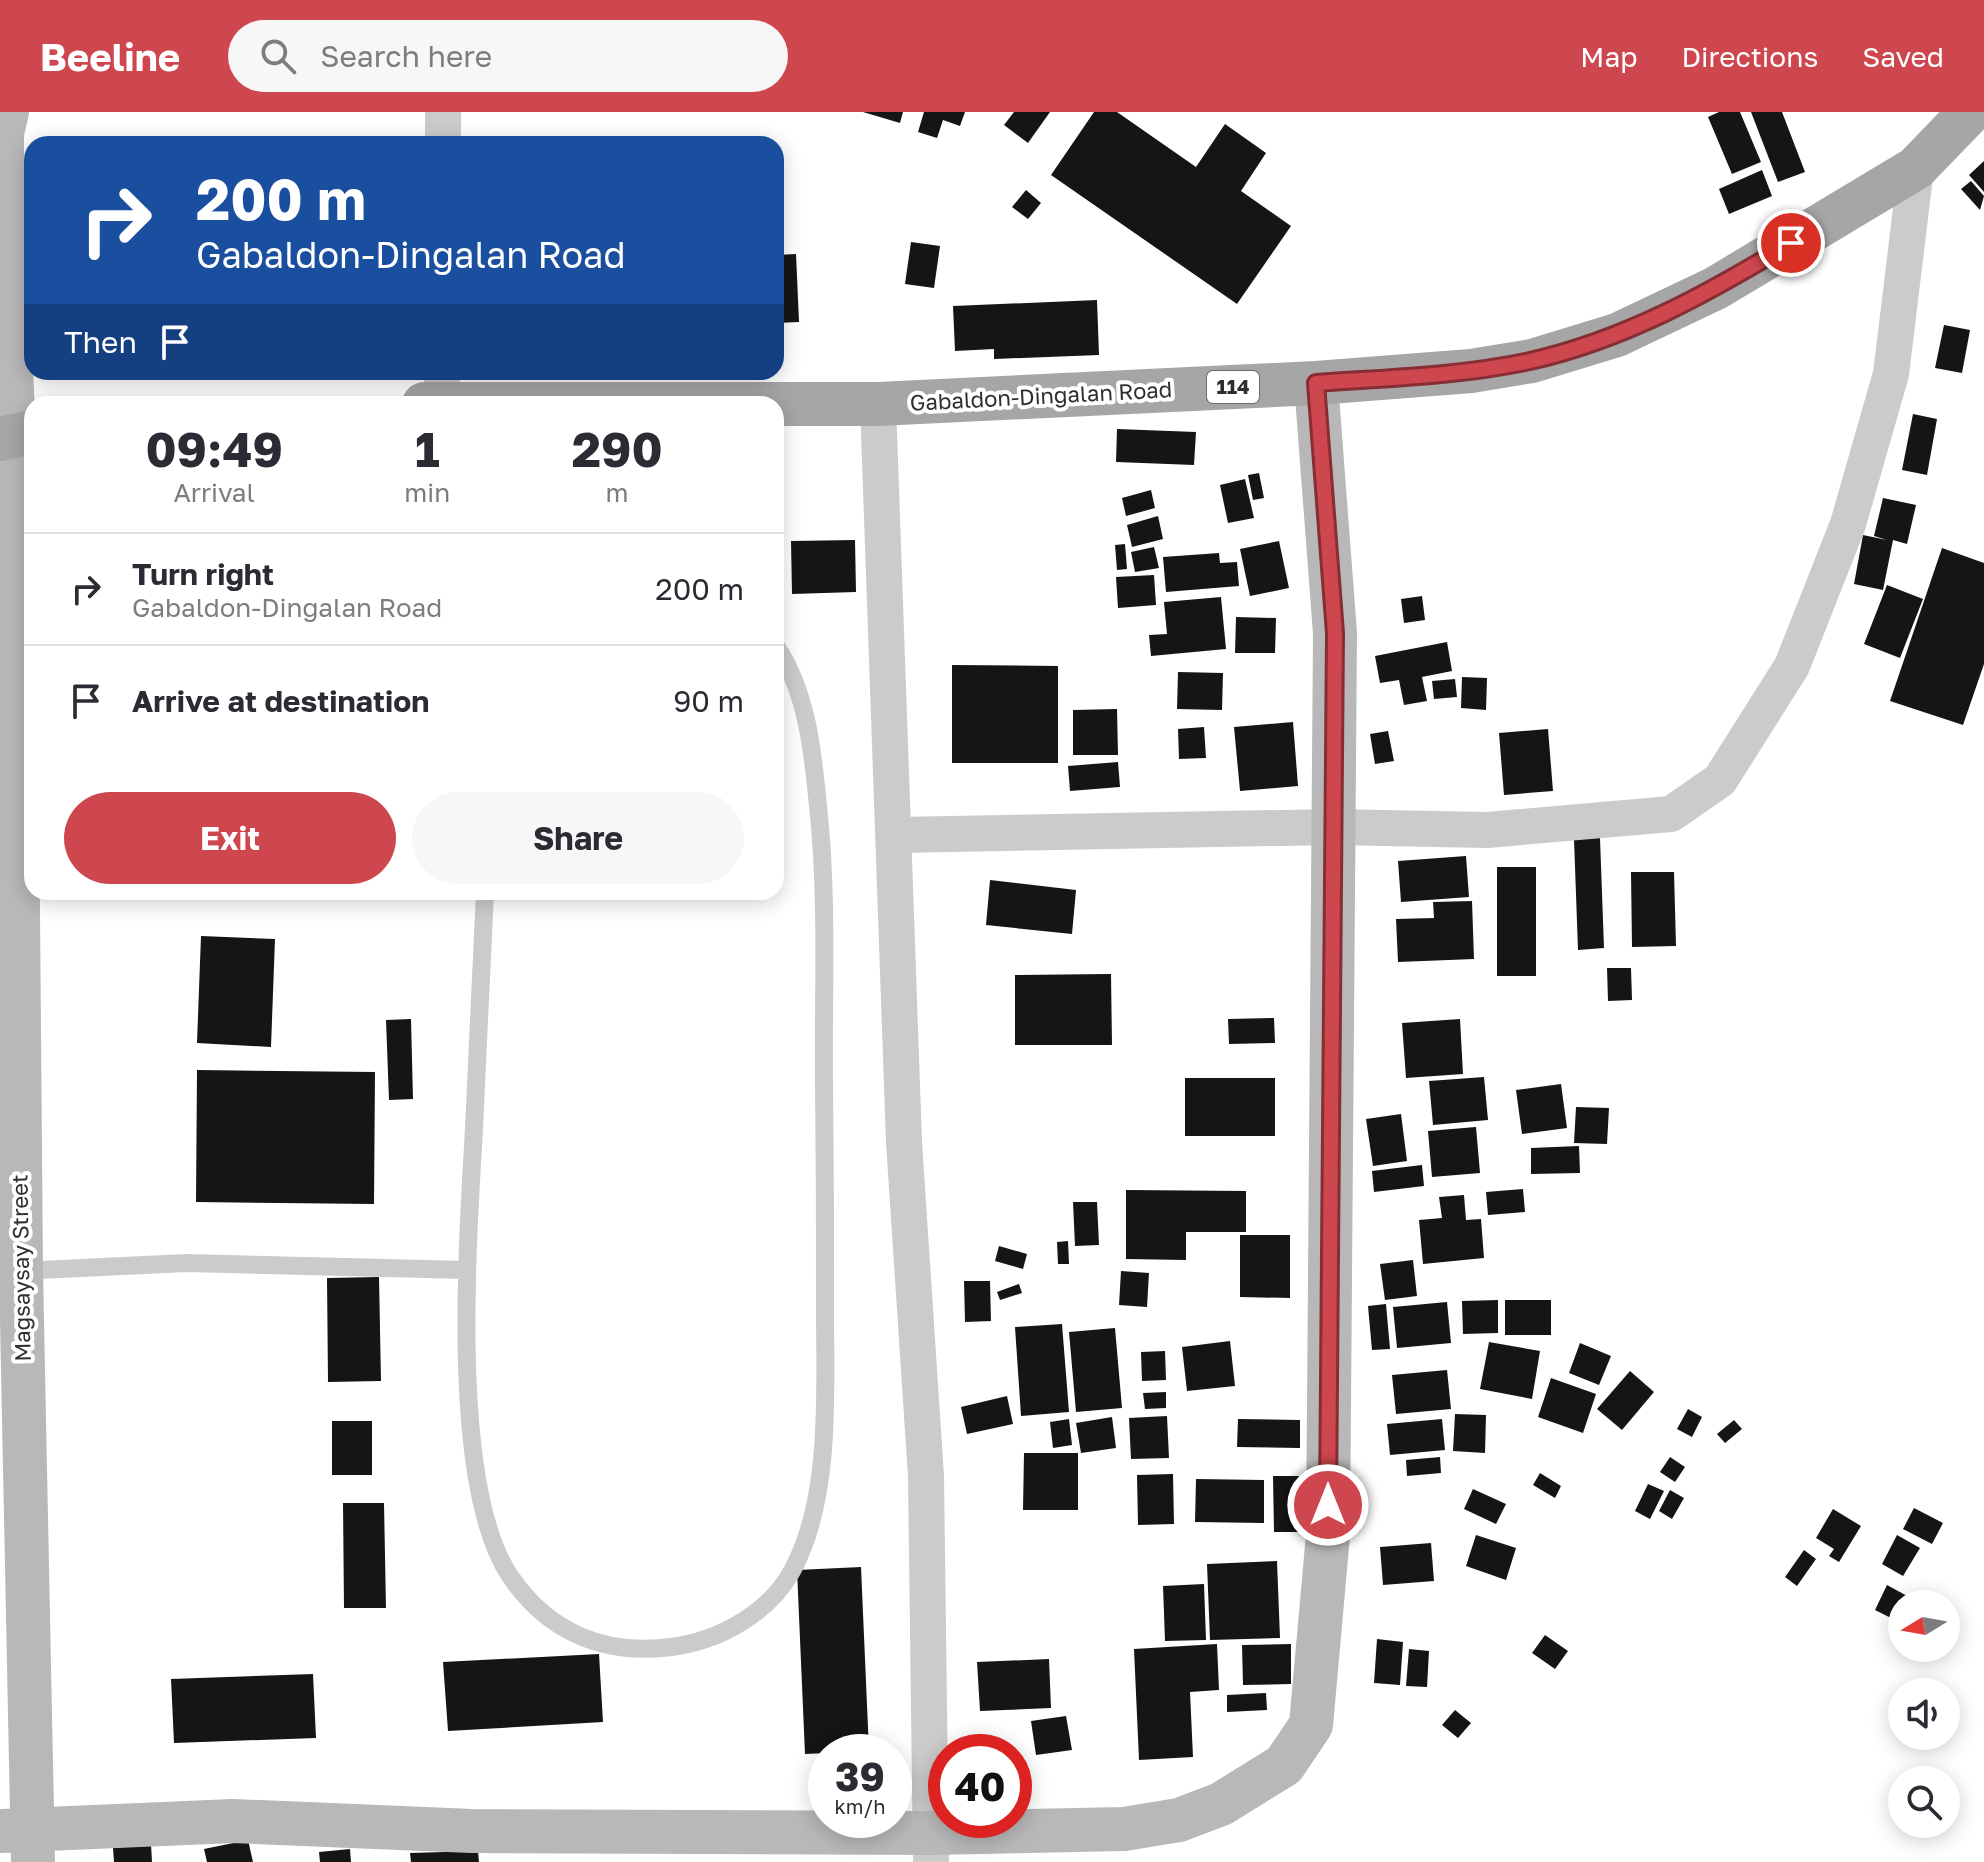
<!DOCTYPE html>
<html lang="en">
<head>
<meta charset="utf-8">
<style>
	body { margin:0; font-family:"Golos Text",sans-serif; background:#f7f7f7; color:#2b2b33; height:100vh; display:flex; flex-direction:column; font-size:30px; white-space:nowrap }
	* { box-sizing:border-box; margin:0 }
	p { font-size:26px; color:#7c7c81 }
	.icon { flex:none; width:44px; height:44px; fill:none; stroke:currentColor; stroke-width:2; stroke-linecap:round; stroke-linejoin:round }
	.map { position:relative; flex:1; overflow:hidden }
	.panel { position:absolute; left:24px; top:284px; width:760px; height:504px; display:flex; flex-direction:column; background:#fff; border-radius:24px; box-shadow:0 4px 20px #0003 }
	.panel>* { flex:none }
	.banner { position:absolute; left:24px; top:24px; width:760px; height:244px; border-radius:24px; box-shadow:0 4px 20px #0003; background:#1a4fa0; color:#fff; overflow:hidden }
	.needle { width:52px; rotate:259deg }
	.fabs { position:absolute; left:1888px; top:1478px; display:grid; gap:16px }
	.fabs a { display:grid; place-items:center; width:72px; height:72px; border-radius:50%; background:#fff; box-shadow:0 4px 20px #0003; font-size:40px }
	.speed { position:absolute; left:808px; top:1622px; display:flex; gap:16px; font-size:40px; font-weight:700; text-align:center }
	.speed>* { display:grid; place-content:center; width:104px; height:104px; border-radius:50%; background:#fff; box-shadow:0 4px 20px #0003; line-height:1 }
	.speed small { font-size:20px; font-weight:400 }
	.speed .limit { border:12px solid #d22; background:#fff; color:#111 }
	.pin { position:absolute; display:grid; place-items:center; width:68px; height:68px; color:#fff; margin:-34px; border:4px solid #fff; border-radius:50%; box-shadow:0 2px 8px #0007 }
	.me { position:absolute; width:88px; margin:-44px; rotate:0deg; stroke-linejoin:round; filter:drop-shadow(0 0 6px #0008) }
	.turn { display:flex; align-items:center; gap:28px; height:168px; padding:0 40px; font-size:36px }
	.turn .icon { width:104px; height:104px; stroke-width:2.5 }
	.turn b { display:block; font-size:56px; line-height:68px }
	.then { display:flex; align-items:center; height:76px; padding:0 40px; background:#0003; gap:16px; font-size:30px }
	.eta { display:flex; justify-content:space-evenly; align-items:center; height:136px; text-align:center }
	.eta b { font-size:48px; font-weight:700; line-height:56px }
	.action { display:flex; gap:16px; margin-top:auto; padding:16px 40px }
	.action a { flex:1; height:92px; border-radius:48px; background:#ce464e; color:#fff; font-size:32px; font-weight:700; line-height:92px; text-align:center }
	.action a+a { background:#f7f7f7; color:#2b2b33 }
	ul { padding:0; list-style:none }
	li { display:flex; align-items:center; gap:24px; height:112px; padding:0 40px; border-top:2px solid #e1e1e2 }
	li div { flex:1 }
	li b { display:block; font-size:30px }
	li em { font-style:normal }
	header { display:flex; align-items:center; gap:48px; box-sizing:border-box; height:112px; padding:0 40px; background:#ce464e; color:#fff }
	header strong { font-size:38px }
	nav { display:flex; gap:44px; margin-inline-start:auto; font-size:28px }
	.search { width:560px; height:72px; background:#f7f7f7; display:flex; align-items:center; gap:20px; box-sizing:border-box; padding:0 28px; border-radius:44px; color:#7c7c81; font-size:30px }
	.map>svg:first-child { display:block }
	.building { fill:#151515 }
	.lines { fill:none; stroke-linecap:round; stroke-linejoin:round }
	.lane { stroke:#cbcbcb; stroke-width:18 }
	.street { stroke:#cbcbcb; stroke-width:36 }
	.secondary { stroke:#b8b8b8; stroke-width:44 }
	.primary { stroke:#a6a6a6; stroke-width:44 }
	.route-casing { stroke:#862e33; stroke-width:20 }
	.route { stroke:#ce464e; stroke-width:14 }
	.labels { text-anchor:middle; stroke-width:8; stroke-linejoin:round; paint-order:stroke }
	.shield { fill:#fff; stroke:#6d6d6d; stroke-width:2 }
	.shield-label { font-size:20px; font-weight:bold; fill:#2e2e2e }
	.street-label { font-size:22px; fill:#2e2e2e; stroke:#fff }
</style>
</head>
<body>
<header>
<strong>Beeline</strong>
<div class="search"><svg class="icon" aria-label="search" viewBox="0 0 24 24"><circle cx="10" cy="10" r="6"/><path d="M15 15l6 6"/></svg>Search here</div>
<nav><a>Map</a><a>Directions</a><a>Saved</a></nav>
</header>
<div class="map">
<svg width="1984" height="1750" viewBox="0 0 1984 1750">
	<rect width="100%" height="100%" fill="#fff"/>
	<path class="building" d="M863,0h40l-3,11z
		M924,0h41l-5,14 -17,-6 -6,18 -19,-6z
		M1014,0h36l-22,31 -24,-18z
		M1094,0h23l79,55 29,-43 41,29 -25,38 50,35 -54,78 -186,-129z
		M1719,0h21l21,50 -29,12 -24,-57z
		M1751,0h31l23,60 -27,10z
		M1984,49v31l-15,-17z
		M1762,58l10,26 -43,18 -10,-25z
		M1971,69l13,15 -4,14 -19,-21z
		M1026,78l15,13 -13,16 -16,-12z
		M911,130l29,4 -6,42 -29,-4z
		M796,142l3,68 -23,1v-68z
		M1097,188l2,55 -105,4v-10l-39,2 -2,-45z
		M1944,213l26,5 -8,43 -27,-5z
		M1913,302l24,5 -10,56 -25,-5z
		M1117,317l79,3 -2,33 -78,-3z
		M1259,361l5,25 -11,2 -5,-25z
		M1245,367l9,39 -26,5 -8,-38z
		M1151,378l4,18 -29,8 -4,-18z
		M1883,386l33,7 -9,39 -14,-4 -10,50 -29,-6 9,-49 24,5 -13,-4z
		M1158,404l5,23 -31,8 -5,-22z
		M855,428l1,52 -64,2 -1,-53z
		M1279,429l10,47 -39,8 -10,-47z
		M1125,432l2,25 -10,1 -2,-25z
		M1154,435l5,21 -24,4 -4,-20z
		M1942,436l42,15v101l-21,61 -73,-24z
		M1219,441l1,10 17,-1 2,24 -73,6 -3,-35z
		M1154,463l2,30 -38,3 -2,-31z
		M1887,473l36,14 -23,59 -36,-14z
		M1422,484l3,24 -21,3 -3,-24z
		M1221,485l5,52 -75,7 -2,-21 18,-1 -3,-32z
		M1236,505l40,1 -1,35h-40z
		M1447,530l5,29 -30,6 5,24 -23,4 -5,-25 -19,3 -5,-27z
		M952,553l106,1v97h-106z
		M1178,560l45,1 -1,37 -45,-1z
		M1462,565l25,1 -1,32 -25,-2z
		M1455,567l2,18 -23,2 -2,-18z
		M1117,597l1,46h-45v-45z
		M1293,610l5,64 -58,5 -6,-64z
		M1204,615l2,31 -27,1 -1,-30z
		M1548,617l5,62 -49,4 -5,-62z
		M1388,619l6,30 -19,3 -5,-30z
		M1118,650l2,25 -50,4 -2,-25z
		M1600,726l4,110 -26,2 -4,-111z
		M1466,744l3,41 -68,5 -3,-41z
		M1497,755h39v109h-39z
		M1631,760h43l2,74 -44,1z
		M990,768l86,10 -4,44 -86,-9z
		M1472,789l2,58 -76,3 -2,-43 38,-1 -1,-16z
		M201,824l74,3 -4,108 -74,-4z
		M1607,856h24l1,32 -24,1z
		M1111,862l1,71h-97v-70z
		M1274,906l1,25 -46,1 -1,-25z
		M411,907l2,80 -24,1 -3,-80z
		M1460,907l3,55 -57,4 -4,-55z
		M197,958l178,2 -1,132 -178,-2z
		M1484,965l4,43 -55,5 -4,-44z
		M1185,966h90v58h-90z
		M1561,972l6,44 -45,6 -6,-44z
		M1576,995l33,1 -2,36 -33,-1z
		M1401,1002l6,47 -34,5 -7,-47z
		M1476,1015l4,46 -48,4 -4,-46z
		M1579,1034l1,27 -49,1v-26z
		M1422,1053l2,21 -50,6 -2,-21z
		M1523,1077l2,23 -37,3 -2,-23z
		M1126,1078l120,1v41h-60v28l-60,-1z
		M1464,1083l2,25 15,-1 3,39 -61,6 -4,-44 23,-2 -3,-21z
		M1073,1090h24l2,43 -24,1z
		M1240,1123h50v63l-50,-1z
		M1068,1129l1,23h-11l-1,-22z
		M999,1134l28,8 -4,15 -28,-8z
		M1413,1148l4,36 -32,4 -5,-36z
		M1121,1159l28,2 -2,34 -28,-2z
		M379,1165l2,104 -53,1 -1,-104z
		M964,1169h26l1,40 -26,1z
		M1019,1172l3,9 -22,7 -3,-8z
		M1498,1188v33l-35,1 -1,-33z
		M1505,1188h46v35h-46z
		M1447,1190l4,41 -54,5 -4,-41z
		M1386,1192l4,45 -18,1 -4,-44z
		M1062,1212l7,88 -48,4 -6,-89z
		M1115,1216l7,80 -46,4 -7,-80z
		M1230,1229l5,45 -48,5 -5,-44z
		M1489,1230l51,9 -8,48 -52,-10z
		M1580,1231l31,13 -12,29 -30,-12z
		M1165,1239l1,29 -24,1 -1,-29z
		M1447,1258l4,39 -55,5 -4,-39z
		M1630,1259l24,21 -32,38 -25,-21z
		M1551,1266l45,16 -13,39 -45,-16z
		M1166,1280v16l-21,1 -2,-16z
		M1007,1284l6,28 -46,10 -6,-27z
		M1688,1297l14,8 -10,20 -15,-8z
		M1455,1302l31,1 -1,38 -32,-2z
		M1167,1304l2,42 -38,1 -2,-41z
		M1112,1305l4,31 -35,5 -5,-30z
		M1069,1307l3,26 -19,3 -3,-26z
		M1238,1307l62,1v28l-63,-1z
		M1442,1307l3,31 -55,5 -3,-31z
		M1734,1308l8,9 -17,14 -8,-9z
		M332,1309h40v54h-40z
		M1024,1341h54v57h-55z
		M1440,1345l1,16 -34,3 -1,-16z
		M1670,1345l15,10 -10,15 -15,-10z
		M1540,1361l21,13 -6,12 -22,-13z
		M1173,1362l1,50 -36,1 -1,-50z
		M1273,1364h32l1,56h-32z
		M1196,1367l68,1v43l-69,-1z
		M1648,1372l16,7 -14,28 -15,-8z
		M1473,1377l33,15 -10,20 -32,-15z
		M1670,1378l14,8 -12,21 -13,-8z
		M343,1391h41l2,105h-42z
		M1914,1396l29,15 -11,21 -29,-15z
		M1833,1397l28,17 -22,36 -10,-6 5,-7 -18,-11z
		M1476,1423l40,13 -10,32 -40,-14z
		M1897,1423l23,13 -17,28 -21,-12z
		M1431,1431l3,38 -51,4 -3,-38z
		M1804,1438l12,9 -19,27 -12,-9z
		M1277,1449l3,77 -70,2 -3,-76z
		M861,1455l8,184 -64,3 -8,-184z
		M1204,1472l2,56 -41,1 -2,-55z
		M1887,1473l22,12 -7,7 -5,17 -22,-11z
		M1545,1523l23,16 -13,18 -23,-16z
		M1377,1527l26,3 -3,43 -26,-2z
		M1217,1532l2,46 -29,2 3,65 -54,3 -5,-111z
		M1291,1532v40l-48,1 -1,-40z
		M1409,1537l20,2 -2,36 -21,-1z
		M599,1542l4,68 -155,9 -5,-69z
		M1049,1547l2,49 -71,3 -3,-49z
		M313,1562l3,64 -142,5 -3,-64z
		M1266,1581l1,17 -40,2v-17z
		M1455,1598l16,13 -13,15 -16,-13z
		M1066,1604l6,34 -36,5 -5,-34z
		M248,1728l5,22h-46l-3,-13z
		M151,1732l1,18h-38l-1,-14z
		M350,1737l1,13h-31l-1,-10z
		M478,1739l1,11h-68l-1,-9z"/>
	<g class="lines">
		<path class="lane" d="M485,780c-4,79 -7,158 -11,236 -6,111 -25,357 36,448 38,56 94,80 161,71 48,-6 98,-34 121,-76 40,-73 33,-181 33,-262 0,-76 0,-151 -1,-227 -1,-91 4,-185 -6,-276 -5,-53 -11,-115 -42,-160
			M19,1159l167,-8 281,7"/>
		<path class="street" d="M443,32v-32
			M442,291v-31
			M878,292l26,738 22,334 5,386
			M896,723l436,-8 155,3 184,-16 49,-34 72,-114 56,-142 43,-150 25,-206"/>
		<path class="secondary" d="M7,0l-5,21v52l12,248 7,838 12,591
			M0,1719l233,-10 239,10 459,2 193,-4 55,-9 42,-16 63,-39 27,-40 17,-190 7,-902 -19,-250"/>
		<path class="primary" d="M424,292h454l438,-21 155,-12 61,-10 85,-26 99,-47 200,-120 54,-56
			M0,327l32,-7"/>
	</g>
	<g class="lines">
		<g class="route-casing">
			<path id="route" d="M1328,1393l7,-872 -19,-250c71,-5 144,-7 214,-22 94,-21 179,-68 261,-118"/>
		</g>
		<use href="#route" class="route"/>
	</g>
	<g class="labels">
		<rect class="shield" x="1207" y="259" width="52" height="32" rx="6"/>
		<g class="shield-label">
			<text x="1233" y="282">114</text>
		</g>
		<g class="street-label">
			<text transform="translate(1041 284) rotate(-3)" y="8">Gabaldon-Dingalan Road</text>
			<text transform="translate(21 1156) rotate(-91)" y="8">Magsaysay Street</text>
		</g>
	</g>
</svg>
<div class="fabs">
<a><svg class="needle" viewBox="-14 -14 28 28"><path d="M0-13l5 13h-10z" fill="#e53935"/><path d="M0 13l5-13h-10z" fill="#7c7c81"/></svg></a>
<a><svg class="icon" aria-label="sound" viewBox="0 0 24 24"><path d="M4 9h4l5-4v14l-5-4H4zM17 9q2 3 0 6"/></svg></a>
<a><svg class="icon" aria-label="search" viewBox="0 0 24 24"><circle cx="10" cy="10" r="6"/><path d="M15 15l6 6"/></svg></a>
</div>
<div class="speed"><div>39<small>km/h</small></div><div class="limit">40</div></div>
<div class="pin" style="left:1791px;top:131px;background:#d93025"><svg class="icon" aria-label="arrive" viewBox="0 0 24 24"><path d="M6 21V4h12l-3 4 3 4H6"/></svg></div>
<svg class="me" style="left:1328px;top:1393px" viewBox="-20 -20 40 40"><circle r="17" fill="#ce464e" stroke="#fff" stroke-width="3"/><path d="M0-11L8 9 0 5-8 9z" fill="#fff"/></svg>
<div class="banner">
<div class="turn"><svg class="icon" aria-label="right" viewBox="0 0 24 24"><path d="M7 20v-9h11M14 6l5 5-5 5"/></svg><div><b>200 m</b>Gabaldon-Dingalan Road</div></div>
<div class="then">Then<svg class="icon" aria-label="arrive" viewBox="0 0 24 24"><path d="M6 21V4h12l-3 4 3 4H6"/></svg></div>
</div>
<section class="panel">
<div class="eta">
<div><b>09:49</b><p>Arrival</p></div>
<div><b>1</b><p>min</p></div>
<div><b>290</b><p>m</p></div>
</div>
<ul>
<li><svg class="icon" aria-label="right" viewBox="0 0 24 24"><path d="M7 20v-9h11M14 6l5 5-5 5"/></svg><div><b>Turn right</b><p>Gabaldon-Dingalan Road</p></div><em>200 m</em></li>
<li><svg class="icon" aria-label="arrive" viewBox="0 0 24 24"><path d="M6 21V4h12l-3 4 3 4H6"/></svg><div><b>Arrive at destination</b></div><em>90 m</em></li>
</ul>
<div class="action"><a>Exit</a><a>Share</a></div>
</section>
</div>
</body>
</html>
